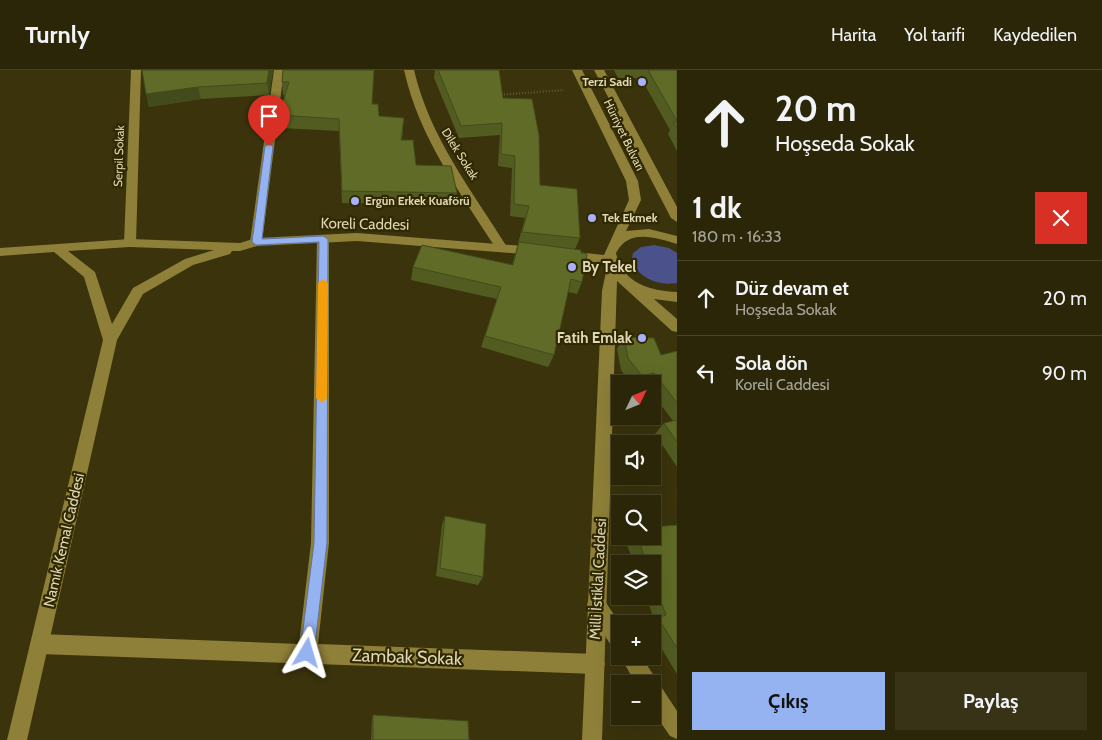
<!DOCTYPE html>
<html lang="tr">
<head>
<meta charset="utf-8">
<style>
	body { margin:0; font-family:Cabin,sans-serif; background:#383217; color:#f1f3f6; height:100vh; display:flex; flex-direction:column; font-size:19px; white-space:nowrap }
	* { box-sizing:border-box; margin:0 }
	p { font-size:16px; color:#a6a59c }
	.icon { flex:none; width:28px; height:28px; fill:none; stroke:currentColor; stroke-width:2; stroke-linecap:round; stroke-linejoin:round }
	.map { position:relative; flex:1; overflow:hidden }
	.side { display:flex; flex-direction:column; background:#2c2609; width:425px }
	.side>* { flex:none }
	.top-card { background:#2c2609; color:#f1f3f6; overflow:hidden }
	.needle { width:32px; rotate:47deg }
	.buttons { position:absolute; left:611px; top:305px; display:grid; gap:10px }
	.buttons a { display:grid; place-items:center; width:50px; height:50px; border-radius:0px; background:#2c2609; box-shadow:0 5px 20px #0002,0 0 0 1px #48432a; font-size:25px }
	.pin { position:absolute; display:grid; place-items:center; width:42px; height:42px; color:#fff; margin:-51px -21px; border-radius:50% 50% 50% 0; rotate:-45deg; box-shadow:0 0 5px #0007 }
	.pin .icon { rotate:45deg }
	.me { position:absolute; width:55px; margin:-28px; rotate:7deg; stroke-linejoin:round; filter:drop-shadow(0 0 4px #0008) }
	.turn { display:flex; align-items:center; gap:18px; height:105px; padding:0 15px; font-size:22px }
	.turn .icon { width:65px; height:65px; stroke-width:2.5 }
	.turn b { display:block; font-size:35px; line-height:42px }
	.round { display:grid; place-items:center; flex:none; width:52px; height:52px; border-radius:0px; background:#383217 }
	.overview { display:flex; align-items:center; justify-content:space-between; height:85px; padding:0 15px }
	h1 { font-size:30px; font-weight:800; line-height:38px }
	.cta { display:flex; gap:10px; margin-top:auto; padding:10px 15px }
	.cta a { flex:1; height:58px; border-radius:0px; background:#95b2f1; color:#111; font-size:20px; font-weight:800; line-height:58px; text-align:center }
	.cta a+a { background:#383217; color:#f1f3f6 }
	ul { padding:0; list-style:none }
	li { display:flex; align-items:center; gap:15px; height:75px; padding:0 15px; border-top:1px solid #48432a }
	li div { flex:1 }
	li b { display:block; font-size:19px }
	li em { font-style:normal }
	header { display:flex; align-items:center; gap:30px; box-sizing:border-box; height:70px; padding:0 25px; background:#2c2609; border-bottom:1px solid #48432a }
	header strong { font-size:24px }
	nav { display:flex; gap:28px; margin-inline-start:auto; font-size:18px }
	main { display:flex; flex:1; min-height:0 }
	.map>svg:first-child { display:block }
	.green { fill:#4b518a }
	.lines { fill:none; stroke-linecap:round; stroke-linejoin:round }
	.path { stroke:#87805b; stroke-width:2.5; stroke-dasharray:0.5 2.5; stroke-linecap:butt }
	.minor { fill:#8e8038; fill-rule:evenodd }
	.tertiary { fill:#8e8038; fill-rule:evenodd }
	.wall { fill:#525c21 }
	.shaded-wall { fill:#424b1b }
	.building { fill:#5f6b26; stroke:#424b1b }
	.route { fill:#95b2f1; stroke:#61749d }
	.slow { fill:#f59e0b }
	.poi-dot { fill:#a7b1fc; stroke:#302801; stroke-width:2 }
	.labels { text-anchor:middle; stroke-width:4.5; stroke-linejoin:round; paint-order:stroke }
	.far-poi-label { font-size:12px; font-weight:bold; fill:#dfd8b5; stroke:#302801; text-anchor:start }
	.far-street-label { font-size:12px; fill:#dfd8b5; stroke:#302801 }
	.street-label { font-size:15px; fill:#dfd8b5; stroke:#302801 }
	.poi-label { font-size:15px; font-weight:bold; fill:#dfd8b5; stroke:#302801; text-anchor:start }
	.near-street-label { font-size:18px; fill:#dfd8b5; stroke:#302801 }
</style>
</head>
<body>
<header>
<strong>Turnly</strong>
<nav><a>Harita</a><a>Yol tarifi</a><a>Kaydedilen</a></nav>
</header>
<main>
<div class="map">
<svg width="677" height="670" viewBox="0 0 677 670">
	<rect width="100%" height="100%" fill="#3a330c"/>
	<path class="green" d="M654,175l15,3 8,5v30c-20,3 -35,-4 -46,-21l2,-9 8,-6z"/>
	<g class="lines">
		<path class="path" d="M498,25l66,-5"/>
		<path class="minor" d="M131,0h10l-5,173 -6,4 -6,-4z
			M274,0h10l-22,172 -6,4 -6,-4z
			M404,0h10c16,68 57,119 93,177l-2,3h-8c-37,-58 -78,-112 -93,-180z
			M323,165l6,4v304l-11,101 277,10 7,3 3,7 -3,7 -7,3 -555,-20 -7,-3 -3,-7 3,-7 7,-3 259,10 12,-101 6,-304z
			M596,526l7,2 17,26v27l-7,-3 -24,-36 -2,-7 2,-7z
			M620,586h21l36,55v28l-7,-3 -18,-26v-26h-16z"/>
		<path class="tertiary" d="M572,0h10l56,111 3,19 -15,31 23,-2 28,7v8c-21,-6 -48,-16 -61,9 6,30 34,38 61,39v10l-23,-3 23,20v13l-5,-1 -55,-50 -15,459h-20l20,-449 5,-24 -1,-3 -39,-5 -6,-4 6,-4 37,4 25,-55 -3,-19z
			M594,0h10l73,137v15l-6,-4z
			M357,163l180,14 6,4 -6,4 -180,-14 -100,5 -17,5h-8l-2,3 -37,11 -50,29 -26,46 -90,400h-20l96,-400 -19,-63 -30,-25 -54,4v-8l130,-9 110,4 16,-5zM130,177l84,3 -29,9 -52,29 -21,36 -17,-52 -27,-21z"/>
	</g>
	<path class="wall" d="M142,0h131l-4,25 -68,4 -52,8z
		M283,0l89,34 7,12 24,15 -1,9 14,25 41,28 -3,12 -112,-2 -3,-72 -59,-3 -1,-13 6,-20h-2l-1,-13z
		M435,0h64l4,28 37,87 40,53 -5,11 7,33 -5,12 -9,-2 -14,63 -6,12 -67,-20 16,-48 -86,-19 2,-13 99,-2 13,-47 -15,-2 2,-48 -14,-2 2,-31 -41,3 -25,-60z
		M614,0h63v81l-9,-17 2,-4 -29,-52h-23z
		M624,267l37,18 16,-4v116l-22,-33 9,-11 9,-2 -21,-28v-9h-21l-10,-14 -4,-21z
		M445,446l38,61 -5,8 -42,-9 6,-51z
		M677,455v149l-25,-41v-9h-5l7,-4 -8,-24h6v-32h-18l-10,-27 28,-1z
		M373,645l96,25h-98l1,-22z"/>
	<path class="shaded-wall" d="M269,0h4l-4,25 -2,-12z
		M198,17l3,12 -52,8 -3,-13z
		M654,303l-8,11h-9l5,-8z"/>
	<path class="building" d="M142,0h127l-2,13 -69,4 -52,7z
		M283,0h91l-2,34h6l1,12 25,2 -3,22h12l3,25 35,1 6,27 -115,-2 -3,-72 -60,-4 10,-33h-7z
		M438,0h61l4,28 29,1 7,36 1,50 37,4 3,49 -58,-6 7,-26 -15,-2 1,-48 -14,-2 1,-31 -41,3z
		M648,0h29v51z
		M673,52h4v6z
		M519,172l62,8v3l6,1 -5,28 -11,-3 -17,76 -69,-19 16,-49 -88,-20 9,-22 91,20z
		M624,267l30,1 7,17 16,-4v52l-23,-30 -12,3 -14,-18z
		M677,350v22l-13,-19z
		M445,446l41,8 -3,53 -43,-9z
		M677,455v123l-19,-30 8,-3 -14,-37v-14h-5l-10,-28h15v-9z
		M373,645l95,6 1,19h-96z"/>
	<path class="route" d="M269,74l4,2 -11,93 61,-3 5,3 -1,304 -13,110 -2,5 -5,2 -5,-2 -2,-5 14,-110 5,-301 -63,3 -4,-3 13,-96z"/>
	<path class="slow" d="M323,209l5,4 -1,115 -5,5 -6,-5 2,-115z"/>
	<g class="poi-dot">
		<circle cx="642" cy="12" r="5"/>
		<circle cx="355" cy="131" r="5"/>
		<circle cx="592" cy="148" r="5"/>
		<circle cx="572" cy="197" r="5"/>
		<circle cx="642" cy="268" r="5"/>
	</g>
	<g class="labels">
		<g class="far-poi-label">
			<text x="632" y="16" text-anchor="end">Terzi Sadi</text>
			<text x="365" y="135">Ergün Erkek Kuaförü</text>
			<text x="602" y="152">Tek Ekmek</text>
		</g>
		<g class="far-street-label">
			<text transform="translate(624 65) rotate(64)" y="4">Hürriyet Bulvarı</text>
			<text transform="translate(460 84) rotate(58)" y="4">Dilek Sokak</text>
			<text transform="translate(119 86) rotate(-88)" y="4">Serpil Sokak</text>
		</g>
		<g class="street-label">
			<text transform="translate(365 154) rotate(1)" y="5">Koreli Caddesi</text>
			<text transform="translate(64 470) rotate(-77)" y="5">Namık Kemal Caddesi</text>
			<text transform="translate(598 509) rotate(-87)" y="5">Milli İstiklal Caddesi</text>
		</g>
		<g class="poi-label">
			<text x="582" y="202">By Tekel</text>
			<text x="632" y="273" text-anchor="end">Fatih Emlak</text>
		</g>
		<g class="near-street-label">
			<text transform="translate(407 587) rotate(2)" y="6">Zambak Sokak</text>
		</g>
	</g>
</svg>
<div class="buttons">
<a><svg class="needle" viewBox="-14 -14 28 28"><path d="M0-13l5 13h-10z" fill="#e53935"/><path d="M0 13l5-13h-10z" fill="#a6a59c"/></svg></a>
<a><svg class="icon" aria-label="sound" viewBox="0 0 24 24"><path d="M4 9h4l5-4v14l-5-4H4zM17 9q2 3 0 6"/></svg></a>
<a><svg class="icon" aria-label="search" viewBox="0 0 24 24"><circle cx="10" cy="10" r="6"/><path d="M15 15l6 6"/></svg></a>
<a><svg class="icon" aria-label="layers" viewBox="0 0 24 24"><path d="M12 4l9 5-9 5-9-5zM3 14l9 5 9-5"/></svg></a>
<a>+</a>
<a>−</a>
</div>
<div class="pin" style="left:269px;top:76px;background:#d93025"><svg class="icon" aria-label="arrive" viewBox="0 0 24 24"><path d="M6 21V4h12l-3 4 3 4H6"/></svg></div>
<svg class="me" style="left:307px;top:583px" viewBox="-20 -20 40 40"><path d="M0-17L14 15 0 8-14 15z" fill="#95b2f1" stroke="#fff" stroke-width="4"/></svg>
</div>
<section class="side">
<div class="top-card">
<div class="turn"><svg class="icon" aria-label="ahead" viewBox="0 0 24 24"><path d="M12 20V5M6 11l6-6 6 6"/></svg><div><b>20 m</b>Hoşseda Sokak</div></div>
</div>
<div class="overview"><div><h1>1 dk</h1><p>180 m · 16:33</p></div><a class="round" style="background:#d93025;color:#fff"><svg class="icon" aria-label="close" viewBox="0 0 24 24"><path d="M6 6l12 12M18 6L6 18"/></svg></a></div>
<ul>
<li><svg class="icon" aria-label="ahead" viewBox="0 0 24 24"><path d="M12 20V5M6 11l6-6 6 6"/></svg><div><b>Düz devam et</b><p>Hoşseda Sokak</p></div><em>20 m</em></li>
<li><svg class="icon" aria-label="left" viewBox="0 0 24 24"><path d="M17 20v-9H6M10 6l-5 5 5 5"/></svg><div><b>Sola dön</b><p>Koreli Caddesi</p></div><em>90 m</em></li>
</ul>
<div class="cta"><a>Çıkış</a><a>Paylaş</a></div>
</section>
</main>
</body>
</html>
